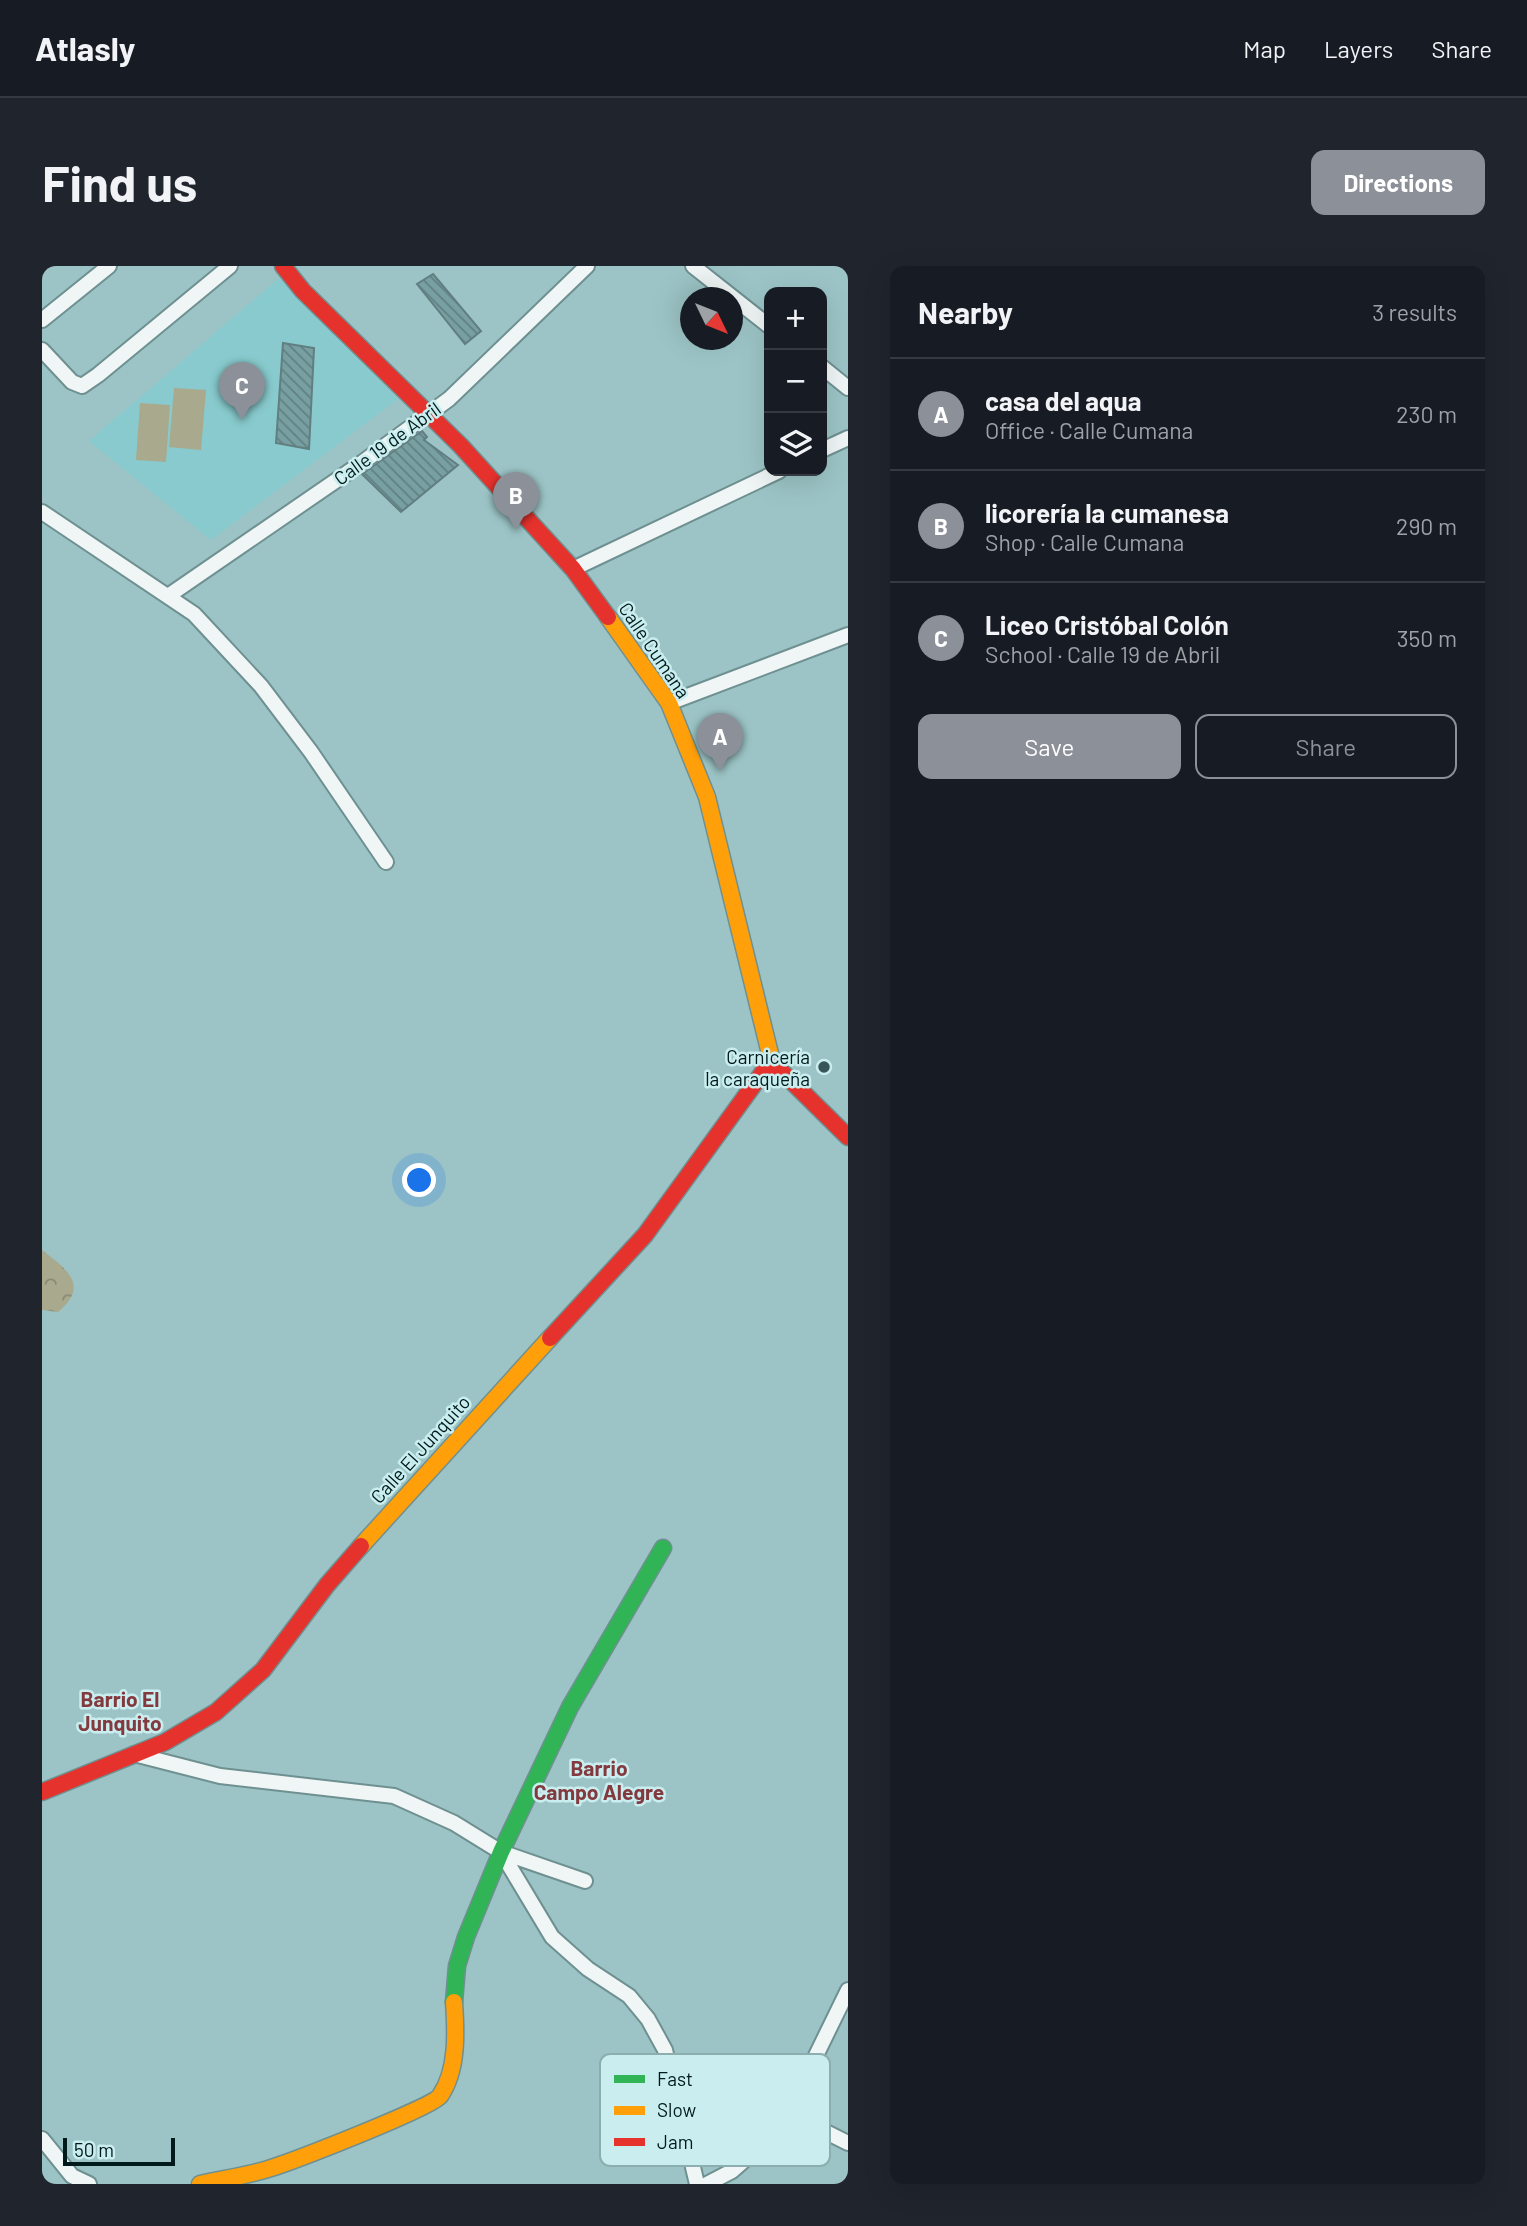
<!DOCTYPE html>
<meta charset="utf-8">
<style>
:root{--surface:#171b24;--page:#20242c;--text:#f1f3f6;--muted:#9ea1a6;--line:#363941;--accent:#8c9099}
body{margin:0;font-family:Barlow,sans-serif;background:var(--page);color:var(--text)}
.controls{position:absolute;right:21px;top:21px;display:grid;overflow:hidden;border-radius:14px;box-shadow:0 7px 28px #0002}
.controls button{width:63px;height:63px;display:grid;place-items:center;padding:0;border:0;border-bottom:2px solid var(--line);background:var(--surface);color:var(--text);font:35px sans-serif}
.compass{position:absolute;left:638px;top:21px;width:63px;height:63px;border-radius:50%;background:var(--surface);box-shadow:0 7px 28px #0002;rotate:133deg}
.scale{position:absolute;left:21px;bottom:18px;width:112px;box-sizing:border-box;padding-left:7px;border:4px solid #001a1b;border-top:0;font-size:19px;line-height:24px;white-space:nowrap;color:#001a1b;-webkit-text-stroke:5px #caeeef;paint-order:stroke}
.you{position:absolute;left:378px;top:915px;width:24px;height:24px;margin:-18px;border:5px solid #fff;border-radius:50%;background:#1a73e8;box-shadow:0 0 0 10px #1a73e833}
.badge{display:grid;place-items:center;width:46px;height:46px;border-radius:50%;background:var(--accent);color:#fff;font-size:23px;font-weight:700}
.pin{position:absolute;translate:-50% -58px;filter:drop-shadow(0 2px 4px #0008)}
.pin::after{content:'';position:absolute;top:37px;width:24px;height:21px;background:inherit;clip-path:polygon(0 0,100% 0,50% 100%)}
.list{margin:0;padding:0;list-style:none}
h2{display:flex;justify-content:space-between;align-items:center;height:91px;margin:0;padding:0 28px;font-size:30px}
h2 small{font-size:23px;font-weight:400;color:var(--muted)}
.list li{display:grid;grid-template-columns:46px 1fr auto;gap:21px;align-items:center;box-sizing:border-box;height:112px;padding:0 28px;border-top:2px solid var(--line)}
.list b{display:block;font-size:26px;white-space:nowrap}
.list p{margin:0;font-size:23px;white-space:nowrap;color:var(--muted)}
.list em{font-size:23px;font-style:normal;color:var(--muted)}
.actions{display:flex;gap:14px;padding:21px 28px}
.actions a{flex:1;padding:16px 0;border:2px solid var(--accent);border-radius:14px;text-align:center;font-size:24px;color:var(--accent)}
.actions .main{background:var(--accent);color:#fff}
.icon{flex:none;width:38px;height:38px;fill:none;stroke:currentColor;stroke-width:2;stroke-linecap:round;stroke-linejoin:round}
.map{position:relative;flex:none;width:806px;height:1918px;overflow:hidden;border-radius:14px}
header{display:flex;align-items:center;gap:42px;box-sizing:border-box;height:98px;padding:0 35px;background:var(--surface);border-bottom:2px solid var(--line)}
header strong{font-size:33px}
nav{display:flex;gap:38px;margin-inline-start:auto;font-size:24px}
.intro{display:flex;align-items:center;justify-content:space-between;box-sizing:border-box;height:168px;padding:0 42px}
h1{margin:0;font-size:49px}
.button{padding:18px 32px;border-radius:14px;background:var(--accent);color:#fff;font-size:24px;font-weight:700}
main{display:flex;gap:42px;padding:0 42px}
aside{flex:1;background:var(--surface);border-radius:14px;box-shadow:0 7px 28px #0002}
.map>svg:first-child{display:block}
</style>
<header>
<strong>Atlasly</strong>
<nav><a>Map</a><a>Layers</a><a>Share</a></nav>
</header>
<div class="intro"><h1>Find us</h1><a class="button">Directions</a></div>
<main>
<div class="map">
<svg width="806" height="1918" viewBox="0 0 806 1918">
<defs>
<pattern id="forest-crowns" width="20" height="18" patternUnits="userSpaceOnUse" patternTransform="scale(1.75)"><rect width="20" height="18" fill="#a9a98d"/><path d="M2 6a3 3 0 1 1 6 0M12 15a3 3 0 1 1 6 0" fill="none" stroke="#878972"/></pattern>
<pattern id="building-back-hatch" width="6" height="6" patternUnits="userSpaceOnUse" patternTransform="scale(1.75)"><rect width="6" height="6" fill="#789fa1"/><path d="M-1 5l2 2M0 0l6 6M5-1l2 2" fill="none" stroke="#608182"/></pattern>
</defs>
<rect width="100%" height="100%" fill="#9cc4c6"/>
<!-- built -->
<path fill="#88cacd" d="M237 12 356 133 169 274 47 175Z"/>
<!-- grass -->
<path fill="#a9a98d" d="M132 122 164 124 159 184 127 181Z
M98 137 128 139 124 196 94 194Z"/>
<!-- forest -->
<path fill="url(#forest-crowns)" d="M0 984C23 1002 49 1019 16 1046L0 1044Z"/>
<!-- building -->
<path fill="url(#building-back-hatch)" stroke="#617e80" stroke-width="2" d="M391 8 439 65 423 78 375 18Z
M241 77 272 82 267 183 234 177Z
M380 165 385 171 382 174 416 199 359 246 320 208Z"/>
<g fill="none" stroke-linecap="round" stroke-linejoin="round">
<!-- street casing -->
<g stroke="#6f9091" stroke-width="18">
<path id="street" d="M651 0 727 60
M0 54 67 0
M0 84 30 116 40 120 56 109 188 0
M780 101 806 122
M780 184 806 172
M0 246 152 348 219 420 269 486 344 596
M531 303 737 205
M126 330 321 196 407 133 545 0
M627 437 806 369
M92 1488 178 1510 352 1530 412 1557 459 1586 510 1671 546 1703 587 1730 606 1753 623 1784 655 1918
M459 1586 543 1615
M746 1847 806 1877
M0 1873 30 1910 47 1918
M665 1918 690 1905 722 1877 746 1847 806 1724"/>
</g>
<!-- fast casing -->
<g stroke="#6f9091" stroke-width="19">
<path id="fast" d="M412 1736 415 1700 424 1671 459 1586 528 1441 621 1282"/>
</g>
<!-- slow casing -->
<g stroke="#6f9091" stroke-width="19">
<path id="slow" d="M566 351 627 437 665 531 730 796
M319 1280 508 1072
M158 1918C180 1913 204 1910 226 1903 249 1896 389 1842 398 1830 416 1804 414 1766 412 1736"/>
</g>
<!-- jam casing -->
<g stroke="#6f9091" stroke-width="19">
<path id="jam" d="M241 0 261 25 419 180 531 303 566 351
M730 796 806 871
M508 1072 603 969 729 795
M0 1526 123 1476 174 1446 221 1404 285 1319 319 1280"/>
</g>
<!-- street -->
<use href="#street" stroke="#f0f6f6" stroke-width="14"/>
<!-- fast -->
<use href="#fast" stroke="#30b455" stroke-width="16"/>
<!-- slow -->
<use href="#slow" stroke="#ff9f0a" stroke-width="16"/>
<!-- jam -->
<use href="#jam" stroke="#e5322d" stroke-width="16"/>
</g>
<!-- markers -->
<circle fill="#375657" stroke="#caeeef" stroke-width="2.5" cx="782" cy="801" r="7"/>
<g text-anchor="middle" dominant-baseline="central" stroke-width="5" stroke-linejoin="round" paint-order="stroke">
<!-- street labels -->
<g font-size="19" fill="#001a1b" stroke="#caeeef">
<text transform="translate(345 177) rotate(-36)">Calle 19 de Abril</text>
<text transform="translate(613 384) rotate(56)">Calle Cumana</text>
<text transform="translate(378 1183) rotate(-48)">Calle El Junquito</text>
</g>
<!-- poi labels -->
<g font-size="19" fill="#001a1b" stroke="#caeeef" text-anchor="end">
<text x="768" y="790">Carnicería<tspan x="768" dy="22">la caraqueña</tspan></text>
</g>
<!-- neighbourhood labels -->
<g font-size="21" font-weight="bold" fill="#833a3e" stroke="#caeeef">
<text x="78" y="1432">Barrio El<tspan x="78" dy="24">Junquito</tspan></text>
<text x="557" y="1501">Barrio<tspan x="557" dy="24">Campo Alegre</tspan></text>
</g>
</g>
<!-- legend -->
<rect x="558" y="1788" width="230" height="112" rx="10" fill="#caeeef" stroke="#8daeaf" stroke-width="2"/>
<rect x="572" y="1809" width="31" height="8" fill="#30b455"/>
<rect x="572" y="1840" width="31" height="9" fill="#ff9f0a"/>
<rect x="572" y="1872" width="31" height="8" fill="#e5322d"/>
<g font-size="19" fill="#001a1b">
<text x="615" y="1820">Fast</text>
<text x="615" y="1851">Slow</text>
<text x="615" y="1883">Jam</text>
</g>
</svg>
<div class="controls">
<button>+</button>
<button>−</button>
<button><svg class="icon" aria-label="layers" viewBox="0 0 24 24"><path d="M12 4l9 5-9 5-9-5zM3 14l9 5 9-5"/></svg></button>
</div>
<svg class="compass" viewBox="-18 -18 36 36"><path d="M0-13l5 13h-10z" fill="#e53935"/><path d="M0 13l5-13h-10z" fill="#9ea1a6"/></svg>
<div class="scale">50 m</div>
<div class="you"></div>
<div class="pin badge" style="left:678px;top:505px">A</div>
<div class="pin badge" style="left:474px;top:264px">B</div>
<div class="pin badge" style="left:200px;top:154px">C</div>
</div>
<aside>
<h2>Nearby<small>3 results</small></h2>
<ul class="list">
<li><span class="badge">A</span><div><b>casa del aqua</b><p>Office · Calle Cumana</p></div><em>230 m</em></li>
<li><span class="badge">B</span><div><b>licorería la cumanesa</b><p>Shop · Calle Cumana</p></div><em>290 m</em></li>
<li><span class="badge">C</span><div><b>Liceo Cristóbal Colón</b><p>School · Calle 19 de Abril</p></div><em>350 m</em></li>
</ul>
<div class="actions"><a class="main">Save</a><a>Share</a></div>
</aside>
</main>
